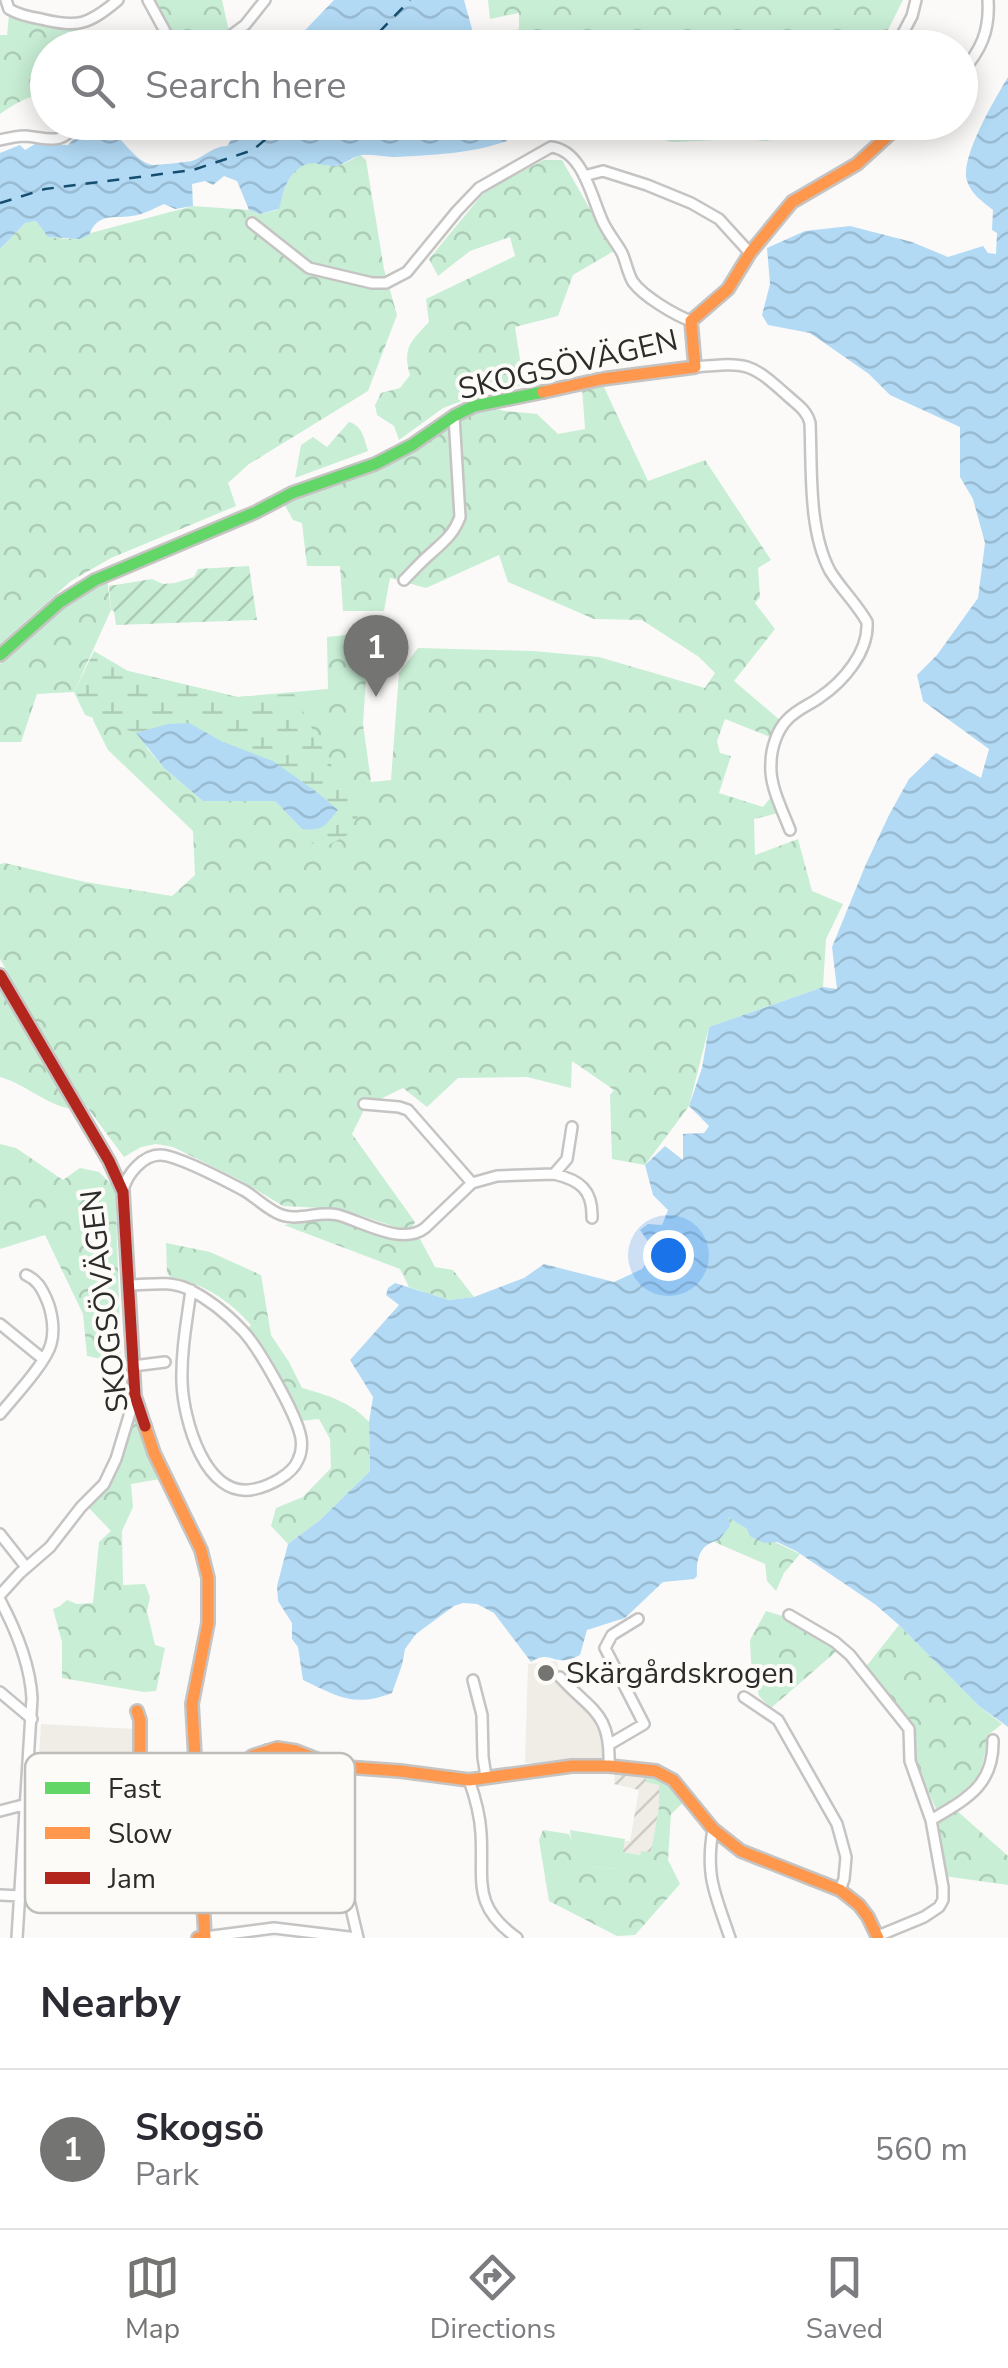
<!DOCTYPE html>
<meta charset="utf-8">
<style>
:root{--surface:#fff;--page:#f2f2f3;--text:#2b2b33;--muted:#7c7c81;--line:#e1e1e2;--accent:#747472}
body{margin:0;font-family:"Nunito Sans",sans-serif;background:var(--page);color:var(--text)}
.you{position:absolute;left:668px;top:1255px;width:35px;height:35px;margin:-25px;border:8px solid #fff;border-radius:50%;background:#1a73e8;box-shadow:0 0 0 15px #1a73e833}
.badge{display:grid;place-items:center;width:65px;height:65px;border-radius:50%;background:var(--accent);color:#fff;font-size:32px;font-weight:700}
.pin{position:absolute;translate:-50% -82px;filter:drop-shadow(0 2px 5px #0008)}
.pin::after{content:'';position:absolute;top:52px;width:35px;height:30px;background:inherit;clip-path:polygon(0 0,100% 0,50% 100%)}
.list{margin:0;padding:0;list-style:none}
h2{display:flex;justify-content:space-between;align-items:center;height:130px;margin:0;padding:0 40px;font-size:42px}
h2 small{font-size:32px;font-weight:400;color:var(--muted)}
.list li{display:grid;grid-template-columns:65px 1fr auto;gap:30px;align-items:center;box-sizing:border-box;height:160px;padding:0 40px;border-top:2px solid var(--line)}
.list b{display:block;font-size:38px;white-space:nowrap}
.list p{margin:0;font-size:32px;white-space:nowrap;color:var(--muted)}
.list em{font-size:32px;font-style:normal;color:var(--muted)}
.icon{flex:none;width:55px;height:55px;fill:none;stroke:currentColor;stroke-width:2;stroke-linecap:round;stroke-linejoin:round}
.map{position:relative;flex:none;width:1008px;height:1938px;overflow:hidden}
.search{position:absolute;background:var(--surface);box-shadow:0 5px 25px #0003;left:30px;right:30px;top:30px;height:110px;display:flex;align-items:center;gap:25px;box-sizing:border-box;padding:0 35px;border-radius:55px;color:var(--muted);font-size:38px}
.sheet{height:290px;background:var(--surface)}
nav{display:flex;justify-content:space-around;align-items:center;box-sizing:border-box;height:140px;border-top:2px solid var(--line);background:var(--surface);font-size:28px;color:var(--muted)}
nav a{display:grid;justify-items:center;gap:5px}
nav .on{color:var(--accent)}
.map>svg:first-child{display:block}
</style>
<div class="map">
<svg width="1008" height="1938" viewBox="0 0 1008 1938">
<defs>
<pattern id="industrial-furrows" width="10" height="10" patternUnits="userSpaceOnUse" patternTransform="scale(2.5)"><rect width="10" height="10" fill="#efede6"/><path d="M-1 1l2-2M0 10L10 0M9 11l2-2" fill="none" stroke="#cdcbc5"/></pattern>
<pattern id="forest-crowns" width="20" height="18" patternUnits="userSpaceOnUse" patternTransform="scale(2.5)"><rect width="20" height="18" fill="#c8eed5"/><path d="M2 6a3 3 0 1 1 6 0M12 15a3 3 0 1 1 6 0" fill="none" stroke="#acccb7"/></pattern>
<pattern id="wetland-marsh" width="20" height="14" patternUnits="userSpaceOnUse" patternTransform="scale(2.5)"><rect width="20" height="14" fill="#c8eed5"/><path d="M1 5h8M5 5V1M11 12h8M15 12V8" fill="none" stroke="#acccb7"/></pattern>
<pattern id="garden-furrows" width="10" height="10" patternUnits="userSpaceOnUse" patternTransform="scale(2.5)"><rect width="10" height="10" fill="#c8eed5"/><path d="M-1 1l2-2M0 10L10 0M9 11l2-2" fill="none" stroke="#acccb7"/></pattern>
<pattern id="water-waves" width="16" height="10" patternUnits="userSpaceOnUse" patternTransform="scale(2.5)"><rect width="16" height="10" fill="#b2daf5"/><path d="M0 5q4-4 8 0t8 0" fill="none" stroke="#99bbd2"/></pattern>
</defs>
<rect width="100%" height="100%" fill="#fbfaf8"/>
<!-- built -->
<path fill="#efede6" d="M557 1661 560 1677 604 1720 609 1753 600 1761 525 1763 528 1664Z
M41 1724 135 1729 133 1791 37 1790Z"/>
<!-- industrial -->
<path fill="url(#industrial-furrows)" d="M615 1772 647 1776 646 1782 659 1784V1807L651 1853 641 1855 622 1852 624 1841H630L639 1790 614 1784Z"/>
<!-- green -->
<path fill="#c8eed5" d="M570 1830 625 1839 620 1868C588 1870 573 1864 570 1830Z"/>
<!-- forest -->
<path fill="url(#forest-crowns)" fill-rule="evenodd" d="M152 0H222L229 31 202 40H177L167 28Z
M488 0H903L879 48 494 47 492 38 519 29V13L490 19Z
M9 15 77 28 82 47 48 48 47 95C29 94 15 104 0 114V35H7Z
M611 123 820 122V123L791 136 766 141 740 139 672 142 630 131Z
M360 155 366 160 384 269 397 315 368 391 249 464 228 483 236 506 111 558 71 581 0 644V249L25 223 36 221 48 237 68 239 193 206 249 210 260 214 278 210C284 191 290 162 315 162 320 162 325 166 330 166 342 167 351 160 360 155Z
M544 160H562L614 251 573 275 558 316 515 327 524 385 478 395 443 408 399 440 394 426 377 415 375 405 381 393 400 388 410 375C402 348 411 341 429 322L426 299 515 256 510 237 470 251 438 276 429 259 486 190Z
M602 383 648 481 705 460 771 560 758 568 760 597 755 603 775 629 734 681 781 721 770 737 725 719 717 741 720 753 731 756 719 793 763 807 772 796 778 813 754 819 755 855 798 839 812 891 843 904 826 939 823 987 709 1027 689 1106 645 1165 612 1159 610 1095 614 1090 572 1061 571 1088 527 1077 458 1078 427 1107 403 1088 366 1106 352 1134 415 1222 411 1229H402L340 1209 283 1206 240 1180 173 1147 156 1144 141 1147 124 1157 75 1091 0 959V864L5 863 85 882 172 896 195 875 193 831 108 750 93 720 95 696 128 671 238 697 328 689 327 637 364 633 367 663 363 724 371 782 391 780 399 673 418 648 533 651 599 657 705 688 715 673 699 657 642 620 594 619 508 582 499 555 426 588 390 578 384 611H343L340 566H307L302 523 293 520 283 502 459 417 489 407 505 411 537 414 558 434 585 429 582 387ZM223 742 302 829 275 801H203L164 768 146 747Z
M349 422C363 426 364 439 368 451L295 478 301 445 313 437 327 447Z
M107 579 111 610 74 692 37 694 21 742H0V664L64 606Z
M0 984 72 1109C46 1105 26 1084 0 1077Z
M0 1144 16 1148 63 1180 80 1168 99 1172 111 1184 115 1177 121 1363 87 1356 83 1314 45 1235 0 1249Z
M329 1218C359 1224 390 1242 420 1239L435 1267 453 1270 474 1297 449 1300 409 1287 400 1269 284 1225Z
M166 1243 210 1252 261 1275 271 1335 289 1362 302 1388C327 1395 351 1402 369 1422L370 1471 320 1520 288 1544 271 1526 276 1508 303 1497 331 1468 330 1439 319 1419 300 1421C288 1386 269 1359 246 1330L251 1325C229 1300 203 1283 170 1277L167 1272Z
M132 1419H138L150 1458 160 1479 131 1484 133 1507 122 1531 123 1585 145 1584 150 1597 147 1611 155 1645 165 1648 156 1691 144 1692 62 1678V1642L53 1609 60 1606 67 1600 77 1604 93 1603 99 1542 111 1531 88 1507 103 1490Z
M727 1516 747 1529 800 1554 784 1573 776 1591 767 1581 765 1564 712 1541 719 1540Z
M766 1611 786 1617 838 1650 771 1708 759 1696 751 1662 750 1640Z
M899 1625 979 1706 1002 1724 988 1735C982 1777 976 1791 936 1809L912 1755 914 1739 912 1727 865 1668Z
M647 1776 663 1780 685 1801 671 1814 668 1860 680 1884 635 1935 617 1936 549 1901 539 1840 543 1830 569 1834C580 1864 587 1870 620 1868L622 1852 640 1855 641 1851 651 1852 659 1807V1785L646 1782Z
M955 1809 1008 1856V1885L944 1876 936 1825Z"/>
<!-- wetland -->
<path fill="url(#wetland-marsh)" d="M94 651 128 671 237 697 294 694 358 816 347 835 325 847 300 840 302 829 316 830 273 762 223 742 189 723 168 724 136 733 85 715 74 692Z"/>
<!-- garden -->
<path fill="url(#garden-furrows)" d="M249 566 257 620 116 625 114 611 111 610 109 586 152 579 163 584 175 583 194 577 198 569Z"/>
<!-- water -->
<path fill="url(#water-waves)" d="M334 0H464L477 47H289Z
M1008 77V1727L979 1706 899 1625 876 1605 796 1551 777 1542 764 1543 750 1536 747 1529 728 1517 730 1526 719 1540C700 1544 696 1558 697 1576L694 1579 663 1582 625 1618 587 1630 580 1655C575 1657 571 1660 566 1660 551 1662 548 1651 531 1662L494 1613 477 1604 463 1603 454 1606 416 1634 405 1649 402 1665 392 1693C354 1708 337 1696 303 1680L298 1647 292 1639V1623L278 1601 277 1586 288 1544 320 1520 370 1471 369 1422 373 1397 350 1360 399 1305 386 1295 388 1288 395 1283 449 1300 474 1297 524 1278 544 1264 614 1282 642 1269 654 1250 640 1230 648 1224 662 1225 668 1210 653 1195 645 1165 665 1146 683 1160V1134L704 1133 709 1126 689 1106 702 1068 709 1027 823 987 837 989 832 947 866 864 889 815 909 779 936 753 981 778 989 749 923 701 917 675 937 655 978 598 985 543 973 499 960 477V427L890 395 869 374 810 333 768 325 762 315 770 284 767 248 805 231 850 226 912 242 948 257 983 246 988 253 996 254 997 233 992 230 993 210C982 201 972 195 967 181 959 159 996 97 1008 77Z
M242 123H499L507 141C469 154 433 155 393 157 383 157 372 154 362 155 352 156 346 165 334 166 320 166 311 158 298 169 285 179 283 195 279 209L260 214 249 210 237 181 224 176 213 185 205 181 192 184 193 206 175 209 164 204C153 209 143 215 131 216 113 219 98 212 89 235L80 239 48 237 36 221 25 223 0 249V153L20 145 25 150 35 144 68 145C112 96 123 161 153 165 158 165 188 162 192 161 206 156 213 146 227 146Z
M189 723 223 742 273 761 318 793 338 810C325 826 323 831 302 829L275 801H203L164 768 136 733 168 724Z"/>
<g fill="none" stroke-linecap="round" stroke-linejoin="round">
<!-- ferry -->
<path stroke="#154e6f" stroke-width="2.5" stroke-dasharray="12 10" stroke-linecap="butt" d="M364 48 410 0
M0 203 45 189 193 170 253 150 286 122"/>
<!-- street casing -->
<g stroke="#c5c4c3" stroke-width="14">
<path id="street" d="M6 0 9 9C19 15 29 17 41 19 78 28 88 25 118 0
M148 0 166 33 180 48
M902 35 912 16 916 0
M214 48 245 25 265 0
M960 74C981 51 990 31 988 0
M0 140C8 138 17 136 25 136 49 138 61 147 78 122
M584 176 603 171 647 185 691 203 719 219 750 253
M252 223 309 268 372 283H386L407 272 457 211 479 188 551 147C582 150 591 195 602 220 607 232 616 242 622 253 626 262 628 274 633 282 644 297 675 315 691 321
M695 367C748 362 750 362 790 398 799 406 807 411 810 423 812 468 808 530 830 571 841 589 857 604 867 622 869 652 843 682 819 698 809 705 796 710 787 720 777 730 771 749 771 763 769 785 782 809 790 830
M404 580C412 572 419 564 428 556 442 543 453 536 460 517L454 416
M364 1104 399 1107 408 1110 472 1183
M554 1174 567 1159 572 1127
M123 1190C127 1174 143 1155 160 1155 177 1155 228 1182 245 1191 256 1198 265 1207 277 1213 296 1223 318 1210 338 1215 363 1222 402 1246 425 1228L472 1183 497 1176 554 1174C580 1180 593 1190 592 1218
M129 1285C150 1285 168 1280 188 1289 209 1299 227 1314 243 1331 259 1348 297 1415 301 1438 302 1445 301 1454 298 1460 292 1475 269 1486 255 1489 205 1501 183 1418 182 1382 181 1351 187 1320 191 1290
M0 1324 43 1359
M133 1366 165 1362
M0 1414C13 1398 46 1363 51 1344 55 1330 52 1311 46 1298 41 1287 37 1280 26 1275
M0 1534 26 1567
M0 1595 20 1573 50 1547 81 1507 104 1484 116 1459 135 1396
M0 1600C16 1630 30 1664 32 1698L17 1938
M789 1615 835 1642 850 1655 909 1729 910 1761 931 1820 943 1887V1900L939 1907 924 1917 878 1936
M560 1677C592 1712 611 1712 609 1766
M473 1680 482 1715 483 1757 486 1777
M0 1692 32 1719
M744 1697 778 1720 837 1824 846 1857 844 1879 840 1890
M610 1744 644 1724 605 1648 612 1635 638 1619
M267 1750 287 1784 297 1815 334 1862 345 1883 358 1938
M469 1780C475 1797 480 1815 481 1833 484 1881 471 1905 517 1938
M0 1811 27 1804
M931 1820C966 1799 994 1786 993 1740
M713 1829C705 1877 715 1893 730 1938
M0 1895 21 1896
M205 1937 274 1928 357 1938"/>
</g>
<!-- fast casing -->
<g stroke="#c5c4c3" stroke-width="16">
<path id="fast" d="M0 655 60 602 95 580 256 512 292 493 375 464 412 445 454 416 474 406 543 392"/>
</g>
<!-- slow casing -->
<g stroke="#c5c4c3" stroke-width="16">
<path id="slow" d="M543 392 602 379 695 367 691 321 728 289 750 253 792 202 857 164 903 122
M145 1426 154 1453 201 1550 208 1578V1623L192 1704 205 1937 198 1938
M137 1711 140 1720V1801L185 1802 209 1797 252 1756 277 1748 296 1751 324 1762 345 1767 400 1771 469 1780 572 1766H609L656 1771 673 1780 713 1829 741 1851 840 1890 859 1905 868 1917 878 1938"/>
</g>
<!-- jam casing -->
<g stroke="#c5c4c3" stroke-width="16">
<path id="jam" d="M0 975 109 1161 123 1192 135 1396 145 1426"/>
</g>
<!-- street -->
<use href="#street" stroke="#fefefe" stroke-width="9"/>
<!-- fast -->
<use href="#fast" stroke="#63d668" stroke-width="11"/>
<!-- slow -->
<use href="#slow" stroke="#ff974d" stroke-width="11"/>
<!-- jam -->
<use href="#jam" stroke="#b3261e" stroke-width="11"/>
</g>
<!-- markers -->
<circle fill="#747472" stroke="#fcfbf7" stroke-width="4" cx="546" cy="1673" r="10"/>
<g text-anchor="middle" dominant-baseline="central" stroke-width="8" stroke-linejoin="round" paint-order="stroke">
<!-- street labels -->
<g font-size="30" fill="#2c2c2a" stroke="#fcfbf7">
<text transform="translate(568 365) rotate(-13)">SKOGSÖVÄGEN</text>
<text transform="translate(105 1301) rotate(-97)">SKOGSÖVÄGEN</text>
</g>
<!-- poi labels -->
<g font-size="30" fill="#2c2c2a" stroke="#fcfbf7" text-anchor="start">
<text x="566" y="1673">Skärgårdskrogen</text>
</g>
</g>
<!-- legend -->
<rect x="25" y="1753" width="330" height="160" rx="15" fill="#fcfbf7" stroke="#bebdba" stroke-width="2.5"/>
<rect x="45" y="1782" width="45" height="12" fill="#63d668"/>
<rect x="45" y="1827" width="45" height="12" fill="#ff974d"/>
<rect x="45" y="1872" width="45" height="12" fill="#b3261e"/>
<g font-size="28" fill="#2c2c2a">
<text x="108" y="1798">Fast</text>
<text x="108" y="1843">Slow</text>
<text x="108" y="1888">Jam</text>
</g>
</svg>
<div class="you"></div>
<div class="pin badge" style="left:376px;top:697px">1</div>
<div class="search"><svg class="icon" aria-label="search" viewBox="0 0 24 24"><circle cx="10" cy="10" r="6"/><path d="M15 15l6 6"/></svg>Search here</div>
</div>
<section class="sheet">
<h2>Nearby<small></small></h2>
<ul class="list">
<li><span class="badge">1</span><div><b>Skogsö</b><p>Park</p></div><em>560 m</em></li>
</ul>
</section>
<nav>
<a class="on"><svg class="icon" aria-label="map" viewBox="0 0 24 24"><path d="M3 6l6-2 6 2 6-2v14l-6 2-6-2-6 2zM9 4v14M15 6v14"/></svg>Map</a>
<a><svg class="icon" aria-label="directions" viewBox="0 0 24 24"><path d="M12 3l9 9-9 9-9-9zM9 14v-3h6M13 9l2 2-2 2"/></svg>Directions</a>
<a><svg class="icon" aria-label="saved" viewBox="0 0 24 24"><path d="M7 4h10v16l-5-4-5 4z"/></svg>Saved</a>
</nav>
